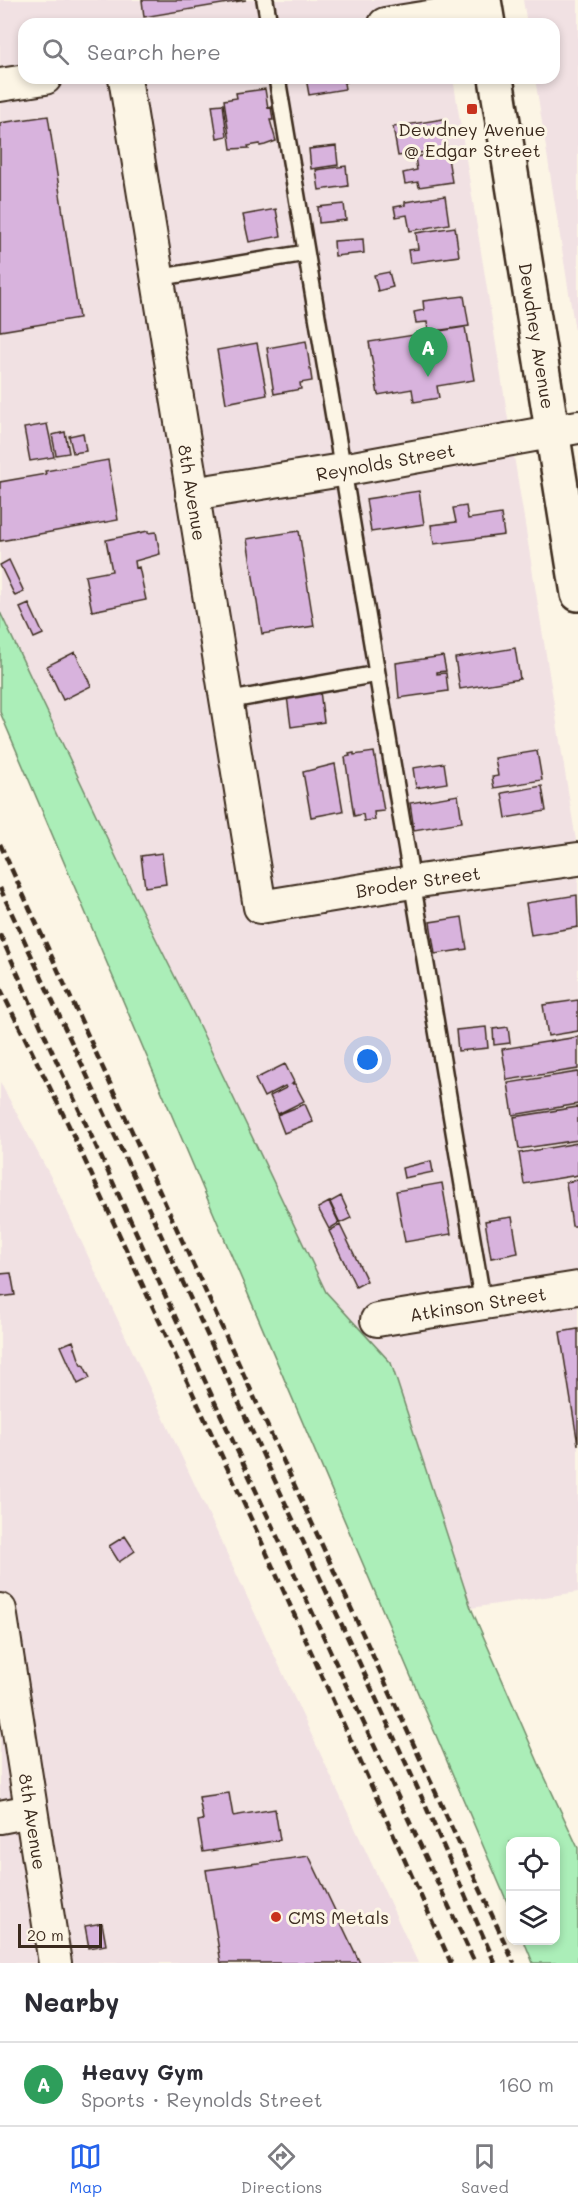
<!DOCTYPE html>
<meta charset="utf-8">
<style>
:root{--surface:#fff;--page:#f2f2f3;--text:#2b2b33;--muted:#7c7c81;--line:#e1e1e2;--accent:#2563eb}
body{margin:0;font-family:Mali,sans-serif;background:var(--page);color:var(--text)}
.controls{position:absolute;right:18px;bottom:18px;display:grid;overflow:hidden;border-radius:12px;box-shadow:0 3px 9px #0003}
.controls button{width:54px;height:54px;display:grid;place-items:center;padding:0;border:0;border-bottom:2px solid var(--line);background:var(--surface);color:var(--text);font:30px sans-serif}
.scale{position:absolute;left:18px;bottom:15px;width:84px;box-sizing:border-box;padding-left:6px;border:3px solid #3b2a1e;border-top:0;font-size:16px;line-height:21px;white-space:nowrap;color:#3b2a1e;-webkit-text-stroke:4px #fcf5e5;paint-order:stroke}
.you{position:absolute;left:368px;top:1060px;width:21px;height:21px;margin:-15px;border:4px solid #fff;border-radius:50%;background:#1a73e8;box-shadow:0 0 0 9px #1a73e833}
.badge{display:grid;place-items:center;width:39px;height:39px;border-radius:50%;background:var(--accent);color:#fff;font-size:20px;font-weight:700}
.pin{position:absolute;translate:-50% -50px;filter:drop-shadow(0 2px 3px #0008)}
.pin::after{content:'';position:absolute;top:32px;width:21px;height:18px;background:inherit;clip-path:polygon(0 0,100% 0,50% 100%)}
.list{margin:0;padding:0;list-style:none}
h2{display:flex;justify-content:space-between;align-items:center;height:78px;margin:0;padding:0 24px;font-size:26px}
h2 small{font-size:20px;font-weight:400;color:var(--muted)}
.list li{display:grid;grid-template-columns:39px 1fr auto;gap:18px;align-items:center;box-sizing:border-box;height:84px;padding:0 24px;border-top:2px solid var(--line)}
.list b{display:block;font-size:22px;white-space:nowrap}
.list p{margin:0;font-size:20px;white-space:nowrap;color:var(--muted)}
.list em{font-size:20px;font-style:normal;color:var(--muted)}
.icon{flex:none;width:33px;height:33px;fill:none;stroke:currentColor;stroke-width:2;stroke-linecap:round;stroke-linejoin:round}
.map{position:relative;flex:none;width:578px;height:1963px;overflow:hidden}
.search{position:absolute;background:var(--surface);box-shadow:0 3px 9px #0003;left:18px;right:18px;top:18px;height:66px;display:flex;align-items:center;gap:15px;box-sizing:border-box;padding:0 21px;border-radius:18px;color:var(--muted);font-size:22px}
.sheet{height:162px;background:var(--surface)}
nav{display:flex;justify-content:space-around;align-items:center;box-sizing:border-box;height:84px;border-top:2px solid var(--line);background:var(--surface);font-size:16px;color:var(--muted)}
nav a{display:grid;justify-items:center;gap:3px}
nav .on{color:var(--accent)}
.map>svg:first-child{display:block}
</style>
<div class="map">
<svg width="578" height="1963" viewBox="0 0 578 1963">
<rect width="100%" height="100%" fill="#fcf5e5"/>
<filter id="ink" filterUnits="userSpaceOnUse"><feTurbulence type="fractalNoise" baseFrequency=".0167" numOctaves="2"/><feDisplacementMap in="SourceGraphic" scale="12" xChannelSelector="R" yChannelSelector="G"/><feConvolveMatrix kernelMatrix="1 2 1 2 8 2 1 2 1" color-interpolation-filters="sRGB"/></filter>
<g filter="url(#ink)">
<!-- built -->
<path fill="#f1e1e3" d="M0 0H441L445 24H24V78H453L578 853V1592L471 1608 391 1363 326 1292 194 1015 134 895 0 612Z
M523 0H578V350L535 78H554V24H527Z
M0 1082 54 1183 418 1963H0Z"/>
<!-- green -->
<path fill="#abeeb8" stroke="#738c6b" stroke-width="1.5" d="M0 612 134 895 194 1015 326 1292 391 1363 471 1608 542 1771 578 1848V1963H533L524 1941 556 1940V1842H510V1909L0 712Z"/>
<!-- building -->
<path fill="#d8b3dd" stroke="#3b2a1e" stroke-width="1.5" d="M142 0H246L144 17Z
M306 78H347V82L344 83 345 89 309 95Z
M398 78H427L399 81Z
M265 89 268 108 271 107 273 120H270L276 141 265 145 260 146V144L248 146 249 148 231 149 224 100 237 98 236 93Z
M223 104 227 136 217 138 212 105Z
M48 116 79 318 0 331V123Z
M443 119 447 149 398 156 393 127Z
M336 146 338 165 311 169 309 149Z
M447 152 452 182 419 187 418 182 405 184 403 173 417 170 415 157Z
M346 166 348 186 319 190 316 170Z
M445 196 449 224 410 231 407 215 396 217 394 207 405 205V202Z
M344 204 346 220 319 223 318 207Z
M276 209 281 236 249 242 243 215Z
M455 227 459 256 410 263 408 250 418 249 416 233Z
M363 239 364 253 335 256 334 241Z
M389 272 393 287 378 291 374 275Z
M464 296 469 326 428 332 427 322 416 323 414 312 424 310 423 301Z
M465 327 474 380 437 386 439 398 414 402 412 389 378 395 369 342Z
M306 341 312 381 300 383 301 389 274 394 267 348Z
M257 343 267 395 226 403 217 350Z
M47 424 54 457 30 461 24 428Z
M65 432 69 453 56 455 52 435Z
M83 433 86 451 73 453 69 436Z
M108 460 118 520 0 541V482L46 474 45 471Z
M419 491 424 524 371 532 366 499Z
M466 506 468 519 501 514 504 535 434 544 431 525 456 522 453 508Z
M148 531V533L156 532 160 554 135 561 136 568 139 567 146 600 92 611 85 576 112 571 106 540Z
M299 531 314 626 262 634 247 539Z
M9 560 24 592 15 596 0 565Z
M29 604 43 634 34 638 20 608Z
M515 648 520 679 460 689 455 658Z
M75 652 91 686 63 700 47 666Z
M443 656 446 671 437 672V674L446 673 448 691 399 698 396 663Z
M320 691 324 722 291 727 287 696Z
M537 751 542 780 494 788 492 777 498 776 495 758Z
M374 752 384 811 374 812 375 820 364 821 363 814 354 816 345 757 350 756 349 754 354 753V755Z
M444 763 447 783 416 788 413 768Z
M335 764 343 811 311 817 303 772Z
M542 786 546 811 506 818 502 793Z
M458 795 462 822 414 830 410 803Z
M162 853 166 884 145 887 141 856Z
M577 895 578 927 531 935 526 903Z
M462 917 467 949 435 954 430 922Z
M578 1000V1031L548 1036 543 1005Z
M486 1027 488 1048 458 1051 456 1030Z
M508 1027 510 1043 494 1045 493 1029Z
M578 1037V1069L507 1080 502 1049Z
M285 1064 294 1082 292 1084H295L304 1101 278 1114 270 1096 286 1088 285 1086 264 1097 255 1079Z
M578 1072V1104L513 1115 508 1083Z
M305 1104 313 1122 284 1133 277 1115Z
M578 1107V1140L519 1149 514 1117Z
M578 1143V1175L524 1184 519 1153Z
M431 1161 433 1172 404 1178 402 1168Z
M578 1180V1226H572L566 1182Z
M442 1183 451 1234 405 1242 396 1191Z
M341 1196 351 1218 340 1223 330 1202Z
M329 1202 339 1223 329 1229 318 1208Z
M512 1217 518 1253 491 1258 485 1221Z
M340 1225 367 1281 356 1287 329 1231Z
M11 1273 15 1295 0 1297V1274Z
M578 1329V1445L560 1332Z
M73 1341 81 1365 83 1364 90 1378 78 1384 61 1346Z
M125 1536 135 1551 119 1562 109 1546Z
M229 1793 233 1816 275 1809 280 1840 203 1852 198 1821 203 1820 199 1797Z
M309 1856 360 1963H221L206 1870Z
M102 1923 106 1945 89 1948 85 1926Z"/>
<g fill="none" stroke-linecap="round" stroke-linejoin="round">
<!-- lane casing -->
<g stroke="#3b2a1e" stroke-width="20">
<path id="lane" d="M265 0 269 24
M277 78 483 1304
M157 278 306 253
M226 701 377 674"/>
</g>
<!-- street casing -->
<g stroke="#3b2a1e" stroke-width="36">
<g id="street">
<path d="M385 24 485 8"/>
<path id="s1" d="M125 78 260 907 412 882 578 859"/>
<path d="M0 85 45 78"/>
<path id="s2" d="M192 494 342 470 578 427"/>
<path id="s3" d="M377 1320 578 1288"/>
<path id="s4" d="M0 1610 55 1963"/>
<path d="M0 1817 31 1811"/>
</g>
</g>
<!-- secondary casing -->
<g stroke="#3b2a1e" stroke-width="38">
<g id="secondary">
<path d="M484 0 488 24"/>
<path id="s5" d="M496 78 578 594"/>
</g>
</g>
<!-- lane -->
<use href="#lane" stroke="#fcf5e5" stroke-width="15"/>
<!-- street -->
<use href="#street" stroke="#fcf5e5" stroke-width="32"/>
<!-- secondary -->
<use href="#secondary" stroke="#fcf5e5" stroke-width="33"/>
<!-- rail -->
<path stroke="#3b2a1e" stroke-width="4.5" stroke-dasharray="9 4.5" stroke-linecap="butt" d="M0 844 514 1963
M0 888 423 1800 495 1963
M0 934 51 1049 475 1963
M0 988 68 1124 258 1534 451 1963"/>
</g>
</g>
<!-- markers -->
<g fill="#c8321e" stroke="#fcf5e5" stroke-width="2">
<rect x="466" y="103" width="12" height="12" rx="3"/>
<circle cx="276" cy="1917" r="6"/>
</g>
<g text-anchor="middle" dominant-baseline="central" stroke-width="6" stroke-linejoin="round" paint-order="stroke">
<!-- poi labels -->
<g font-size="18" fill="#3b2a1e" stroke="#fcf5e5">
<text x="472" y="129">Dewdney Avenue<tspan x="472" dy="21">@ Edgar Street</tspan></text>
<text x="288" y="1917" text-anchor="start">CMS Metals</text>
</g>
<!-- street labels -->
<g font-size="18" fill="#3b2a1e" stroke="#fcf5e5">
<text stroke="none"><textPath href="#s5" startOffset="261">Dewdney Avenue</textPath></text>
<text stroke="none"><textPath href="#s2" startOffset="196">Reynolds Street</textPath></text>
<text stroke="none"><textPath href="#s1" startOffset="420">8th Avenue</textPath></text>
<text stroke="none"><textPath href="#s1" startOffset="1000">Broder Street</textPath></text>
<text stroke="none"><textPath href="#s3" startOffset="102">Atkinson Street</textPath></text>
<text stroke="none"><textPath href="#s4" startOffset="214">8th Avenue</textPath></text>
</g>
</g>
</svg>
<div class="controls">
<button><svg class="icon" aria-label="locate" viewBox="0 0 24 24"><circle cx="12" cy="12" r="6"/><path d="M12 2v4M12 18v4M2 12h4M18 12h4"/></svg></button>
<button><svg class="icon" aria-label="layers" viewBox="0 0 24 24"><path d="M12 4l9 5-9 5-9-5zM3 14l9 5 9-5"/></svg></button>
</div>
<div class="scale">20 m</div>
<div class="you"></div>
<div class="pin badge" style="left:428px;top:377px;background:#2e9e5b">A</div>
<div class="search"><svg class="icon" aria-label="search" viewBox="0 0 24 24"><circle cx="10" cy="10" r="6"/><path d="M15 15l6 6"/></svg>Search here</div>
</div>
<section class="sheet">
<h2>Nearby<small></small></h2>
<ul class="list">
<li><span class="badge" style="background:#2e9e5b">A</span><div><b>Heavy Gym</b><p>Sports · Reynolds Street</p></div><em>160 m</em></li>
</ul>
</section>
<nav>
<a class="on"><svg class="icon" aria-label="map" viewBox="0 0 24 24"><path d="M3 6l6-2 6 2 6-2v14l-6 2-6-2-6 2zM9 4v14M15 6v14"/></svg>Map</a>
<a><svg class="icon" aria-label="directions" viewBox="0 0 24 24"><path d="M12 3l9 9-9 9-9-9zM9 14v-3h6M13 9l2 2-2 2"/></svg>Directions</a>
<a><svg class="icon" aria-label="saved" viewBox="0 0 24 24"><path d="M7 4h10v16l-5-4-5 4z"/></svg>Saved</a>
</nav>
